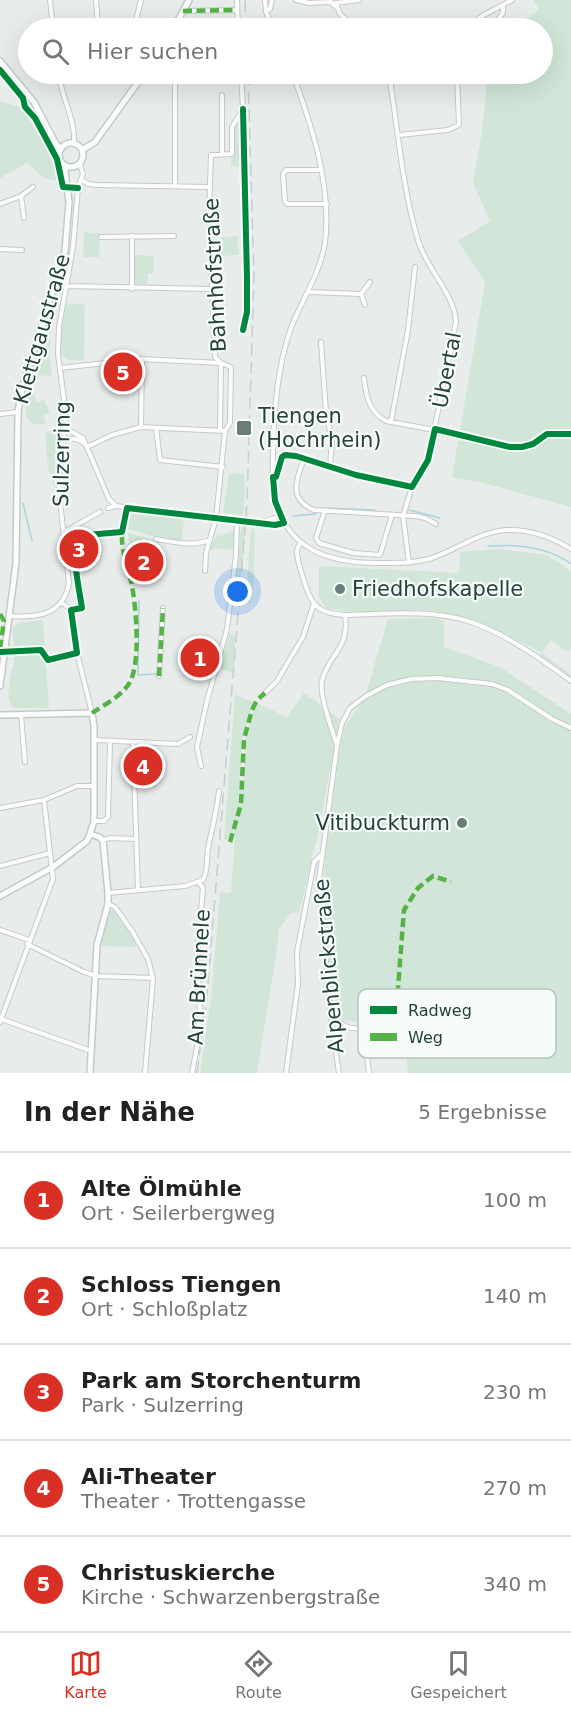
<!DOCTYPE html>
<html lang="de">
<meta charset="utf-8">
<style>
:root{--surface:#fff;--page:#f6f6f6;--text:#222;--muted:#767676;--line:#e0e0e0;--accent:#d93025}
body{margin:0;font-family:"DejaVu Sans",sans-serif;background:var(--page);color:var(--text)}
.you{position:absolute;left:238px;top:592px;width:21px;height:21px;margin:-15px;border:4px solid #fff;border-radius:50%;background:#1a73e8;box-shadow:0 0 0 9px #1a73e833}
.badge{display:grid;place-items:center;width:39px;height:39px;border-radius:50%;background:var(--accent);color:#fff;font-size:20px;font-weight:700}
.pin{position:absolute;translate:-50% -50%;border:3px solid #fff;box-shadow:0 2px 6px #0006}
.list{margin:0;padding:0;list-style:none}
h2{display:flex;justify-content:space-between;align-items:center;height:78px;margin:0;padding:0 24px;font-size:26px}
h2 small{font-size:20px;font-weight:400;color:var(--muted)}
.list li{display:grid;grid-template-columns:39px 1fr auto;gap:18px;align-items:center;box-sizing:border-box;height:96px;padding:0 24px;border-top:2px solid var(--line)}
.list b{display:block;font-size:22px;white-space:nowrap}
.list p{margin:0;font-size:20px;white-space:nowrap;color:var(--muted)}
.list em{font-size:20px;font-style:normal;color:var(--muted)}
.icon{flex:none;width:33px;height:33px;fill:none;stroke:currentColor;stroke-width:2;stroke-linecap:round;stroke-linejoin:round}
.map{position:relative;flex:none;width:571px;height:1073px;overflow:hidden}
.search{position:absolute;background:var(--surface);box-shadow:0 6px 24px #0002;left:18px;right:18px;top:18px;height:66px;display:flex;align-items:center;gap:15px;box-sizing:border-box;padding:0 21px;border-radius:33px;color:var(--muted);font-size:22px}
.sheet{height:558px;background:var(--surface)}
nav{display:flex;justify-content:space-around;align-items:center;box-sizing:border-box;height:84px;border-top:2px solid var(--line);background:var(--surface);font-size:16px;color:var(--muted)}
nav a{display:grid;justify-items:center;gap:3px}
nav .on{color:var(--accent)}
.map>svg:first-child{display:block}
</style>
<div class="map">
<svg width="571" height="1073" viewBox="0 0 571 1073">
<rect width="100%" height="100%" fill="#e8edeb"/>
<!-- green -->
<path fill="#d1e6d8" d="M533 0H571V507L480 482 452 477 485 282 458 241 490 221 473 183 482 131 488 74H542V28H516L539 9Z
M0 101C12 105 29 109 38 119 47 129 56 166 59 181L44 178 27 163 0 178Z
M242 116 243 167 231 166 232 127 238 117Z
M84 232 100 233 99 257H83Z
M238 236 237 248 239 249V255L221 256V250L223 249 221 237Z
M135 255 154 256 153 273H148L147 284H135Z
M55 289 58 291C51 322 47 344 52 376L37 375 33 386 26 387Z
M65 304H85L84 360H68L61 354V335Z
M32 390 37 402 44 400 50 412 44 416 46 424C22 429 22 405 32 390Z
M58 425 55 458 56 488 54 487 48 468 45 434Z
M229 473 244 474 245 496 243 515 223 513Z
M133 513 184 519 182 541 159 538 128 529 129 518Z
M241 527 246 528 239 599H234Z
M251 527 255 531 254 581 251 603 246 601Z
M235 529 234 550 214 548 213 550H209L214 540 220 534 222 536Z
M128 533 156 541 159 546 138 548 139 566H146L148 570 158 577 131 574Z
M101 536 102 542 82 545 83 553 87 554 85 558 76 555V545L80 538Z
M497 549 547 555 571 571V648L568 652 551 640 542 653 571 675V679L540 656 542 653C502 632 466 611 419 610 388 610 357 615 326 608L319 597V566L459 573 460 552Z
M435 618 444 621V647L500 667 571 714V1073H408L404 1035 395 1022 398 999 397 996 391 995 389 1012 393 1013 392 1019 384 1025 343 1020 342 1010 332 1008 324 909 325 850 341 742 345 727 365 697 388 619Z
M43 620 49 708H13C2 695 14 670 15 654 15 646 13 637 12 629L18 623Z
M229 634 235 636 234 673 220 669Z
M304 693 340 719 319 829 299 913H291L279 929 277 949 257 1073H200L211 998 220 892 231 893 235 834H230L227 840 224 839 235 695 254 702 242 739 240 781 244 783 245 738 256 703 287 717Z
M110 910H116L136 940V947L99 946Z"/>
<g fill="none" stroke-linecap="round" stroke-linejoin="round">
<!-- stream -->
<path stroke="#a9d4db" stroke-width="1.5" d="M23 503 32 541
M323 508 375 510
M409 510 440 518
M293 516 316 514
M488 546C516 544 547 546 571 564
M139 601 138 675 156 674"/>
<!-- street casing -->
<g stroke="#c5cac8" stroke-width="6">
<path id="street" d="M50 0 53 28
M96 0 98 28
M237 0 238 28
M265 0 266 12 273 28
M296 0 309 3 331 2 337 8
M184 11 237 10
M267 11 270 9 272 0
M134 28 141 0
M356 28 340 14 336 3 359 0
M467 28 482 16 512 0
M494 28 503 12V6
M59 74C61 97 76 120 74 144
M175 74V186
M293 74C312 127 332 186 325 243 320 274 302 299 291 328 274 375 272 436 273 486 281 549 327 564 383 563 399 563 414 563 429 559 455 551 478 532 506 530 529 529 552 537 571 549
M389 74C398 129 402 187 418 240 426 269 454 292 456 322L428 460 412 487 403 516 409 563
M59 82 101 74
M399 135 448 130 459 125 457 74
M222 154V95
M321 170H286L283 174 285 201 287 204H327
M82 180 88 184 98 185 209 187
M21 196 33 187
M0 204 21 196 24 218
M101 237 174 236
M0 249 22 250
M67 286 211 289
M132 289V236
M309 292 361 294 365 305
M361 294 370 282
M321 342 326 412 332 441 330 466
M60 368 142 359 220 363
M364 378C366 396 369 412 386 421L461 435
M0 414 18 412
M391 422 408 330 415 267
M141 427 142 359
M65 428 83 438 109 499 116 506 246 522 275 525 284 523
M156 428 160 460 223 467
M220 431 221 363
M63 441C71 437 78 438 85 444
M87 447 112 435 141 427 225 431
M290 454 356 475 412 487
M304 458C297 479 287 499 314 510L415 516 425 518 436 524
M108 508 116 506
M325 510 316 538 319 543 353 553 380 555 392 515
M263 522 280 516
M64 532 100 512
M156 539C175 542 191 547 210 540
M300 543C299 545 297 549 297 552 297 561 308 597 314 603 321 613 334 614 345 615 386 614 432 609 471 622 506 634 541 659 571 681
M205 571 206 553 216 518 225 431 230 423 231 367 221 363 215 357 209 214 211 155 232 154V127L243 109 241 74
M61 602 71 610 77 653 92 713
M10 616C38 618 63 615 69 583L59 492V477L66 415 58 354 59 327 73 247 78 188 83 174 80 164
M159 676 163 608
M265 693 277 681 303 637 314 603
M21 715 25 762
M95 740 178 744 190 737
M133 743 138 890
M337 745C332 731 319 694 322 681 329 653 350 649 345 615
M201 766 197 747 207 701 227 629 236 555 237 521
M0 808 44 800 77 786H94
M94 821H104L108 817 110 742
M103 840 110 838 136 839
M0 866 50 853
M108 893 185 886 203 880C209 868 206 855 209 843 213 825 217 809 219 791
M108 904 115 907 132 931 148 959 153 979 145 1073
M0 930 29 940
M27 944 84 972 96 976 153 978
M331 1018C339 1019 341 1025 348 1027 354 1029 381 1031 387 1028 391 1026 391 1024 393 1021
M1 1019 91 1051
M0 1022 53 879 44 800
M364 1028 369 1073
M192 1073 199 1037 200 1014 197 957 203 888 198 882
M286 1073 298 984 297 952 314 862 321 855
M339 1073 331 1018 319 880 337 746 342 723 350 708 366 696 387 685 411 679 437 678 492 684 508 690 552 719 571 728"/>
</g>
<!-- secondary casing -->
<g stroke="#c3cbc8" stroke-width="8">
<path id="secondary" d="M174 28 189 0
M0 61 34 102 56 144 61 149
M59 155a12 12 0 1 1 24 0a12 12 0 1 1-24 0Z
M82 150 95 142 144 74
M0 686 16 563 18 412 22 388 65 251 69 202 65 172 66 166
M0 715 92 713 94 726V821L90 834 87 841 53 867 0 896
M90 1073 97 945 108 904V893L103 840 99 837 90 834"/>
</g>
<!-- street -->
<use href="#street" stroke="#fcfcfc" stroke-width="4"/>
<!-- secondary -->
<use href="#secondary" stroke="#fcfcfc" stroke-width="5"/>
<!-- rail -->
<path stroke="#c9cdcc" stroke-width="1.5" stroke-dasharray="12 6" stroke-linecap="butt" d="M245 0 246 28
M197 1073 207 996 247 503 254 275 248 74"/>
<!-- quiet -->
<path stroke="#55b346" stroke-width="4.5" stroke-dasharray="9 4.5" stroke-linecap="butt" d="M183 11 237 10
M0 614 4 621 0 649
M159 676 163 608
M92 713C104 705 120 697 128 685 142 667 136 603 131 581 127 565 119 544 123 527
M230 842 241 804 244 739 252 710 257 700 265 693
M393 1021 398 988 404 910 418 888 433 876 451 882"/>
<!-- cycleway casing -->
<g stroke="#f7fbf9" stroke-width="10">
<path id="cycleway" d="M0 70 23 98 25 107 35 118 57 159 63 187 78 188
M243 109 247 277V312L243 330
M0 652 41 650 48 660 77 653 71 610 82 608C80 594 72 556 75 544 77 539 80 537 86 535L122 532 127 508 275 525 284 523 275 501 273 477H276L282 457 285 455 296 456 356 475 412 487 428 460 435 429 510 447H522L533 444 547 434H571"/>
</g>
<!-- cycleway -->
<use href="#cycleway" stroke="#00873e" stroke-width="6"/>
</g>
<!-- markers -->
<g fill="#697e78" stroke="#f7fbf9" stroke-width="2">
<rect x="236" y="420" width="16" height="16" rx="3"/>
<circle cx="340" cy="589" r="6"/>
<circle cx="462" cy="823" r="6"/>
</g>
<g text-anchor="middle" dominant-baseline="central" stroke-width="4.5" stroke-linejoin="round" paint-order="stroke">
<!-- street labels -->
<g font-size="21" fill="#24423a" stroke="#f7fbf9">
<text transform="translate(215 275) rotate(-93)">Bahnhofstraße</text>
<text transform="translate(42 329) rotate(-74)">Klettgaustraße</text>
<text transform="translate(447 370) rotate(-79)">Übertal</text>
<text transform="translate(62 454) rotate(-89)">Sulzerring</text>
<text transform="translate(329 966) rotate(-95)">Alpenblickstraße</text>
<text transform="translate(199 977) rotate(-87)">Am Brünnele</text>
</g>
<!-- poi labels -->
<g font-size="21" fill="#24423a" stroke="#f7fbf9" text-anchor="start">
<text x="258" y="416">Tiengen<tspan x="258" dy="24">(Hochrhein)</tspan></text>
<text x="352" y="589">Friedhofskapelle</text>
<text x="450" y="823" text-anchor="end">Vitibuckturm</text>
</g>
</g>
<!-- legend -->
<rect x="358" y="989" width="198" height="69" rx="9" fill="#f7fbf9" stroke="#b8c4c0" stroke-width="1.5"/>
<rect x="370" y="1006" width="27" height="8" fill="#00873e"/>
<rect x="370" y="1033" width="27" height="8" fill="#55b346"/>
<g font-size="16" fill="#24423a">
<text x="408" y="1016">Radweg</text>
<text x="408" y="1043">Weg</text>
</g>
</svg>
<div class="you"></div>
<div class="pin badge" style="left:200px;top:658px">1</div>
<div class="pin badge" style="left:144px;top:562px">2</div>
<div class="pin badge" style="left:79px;top:549px">3</div>
<div class="pin badge" style="left:143px;top:766px">4</div>
<div class="pin badge" style="left:123px;top:372px">5</div>
<div class="search"><svg class="icon" aria-label="search" viewBox="0 0 24 24"><circle cx="10" cy="10" r="6"/><path d="M15 15l6 6"/></svg>Hier suchen</div>
</div>
<section class="sheet">
<h2>In der Nähe<small>5 Ergebnisse</small></h2>
<ul class="list">
<li><span class="badge">1</span><div><b>Alte Ölmühle</b><p>Ort · Seilerbergweg</p></div><em>100 m</em></li>
<li><span class="badge">2</span><div><b>Schloss Tiengen</b><p>Ort · Schloßplatz</p></div><em>140 m</em></li>
<li><span class="badge">3</span><div><b>Park am Storchenturm</b><p>Park · Sulzerring</p></div><em>230 m</em></li>
<li><span class="badge">4</span><div><b>Ali-Theater</b><p>Theater · Trottengasse</p></div><em>270 m</em></li>
<li><span class="badge">5</span><div><b>Christuskierche</b><p>Kirche · Schwarzenbergstraße</p></div><em>340 m</em></li>
</ul>
</section>
<nav>
<a class="on"><svg class="icon" aria-label="map" viewBox="0 0 24 24"><path d="M3 6l6-2 6 2 6-2v14l-6 2-6-2-6 2zM9 4v14M15 6v14"/></svg>Karte</a>
<a><svg class="icon" aria-label="directions" viewBox="0 0 24 24"><path d="M12 3l9 9-9 9-9-9zM9 14v-3h6M13 9l2 2-2 2"/></svg>Route</a>
<a><svg class="icon" aria-label="saved" viewBox="0 0 24 24"><path d="M7 4h10v16l-5-4-5 4z"/></svg>Gespeichert</a>
</nav>
